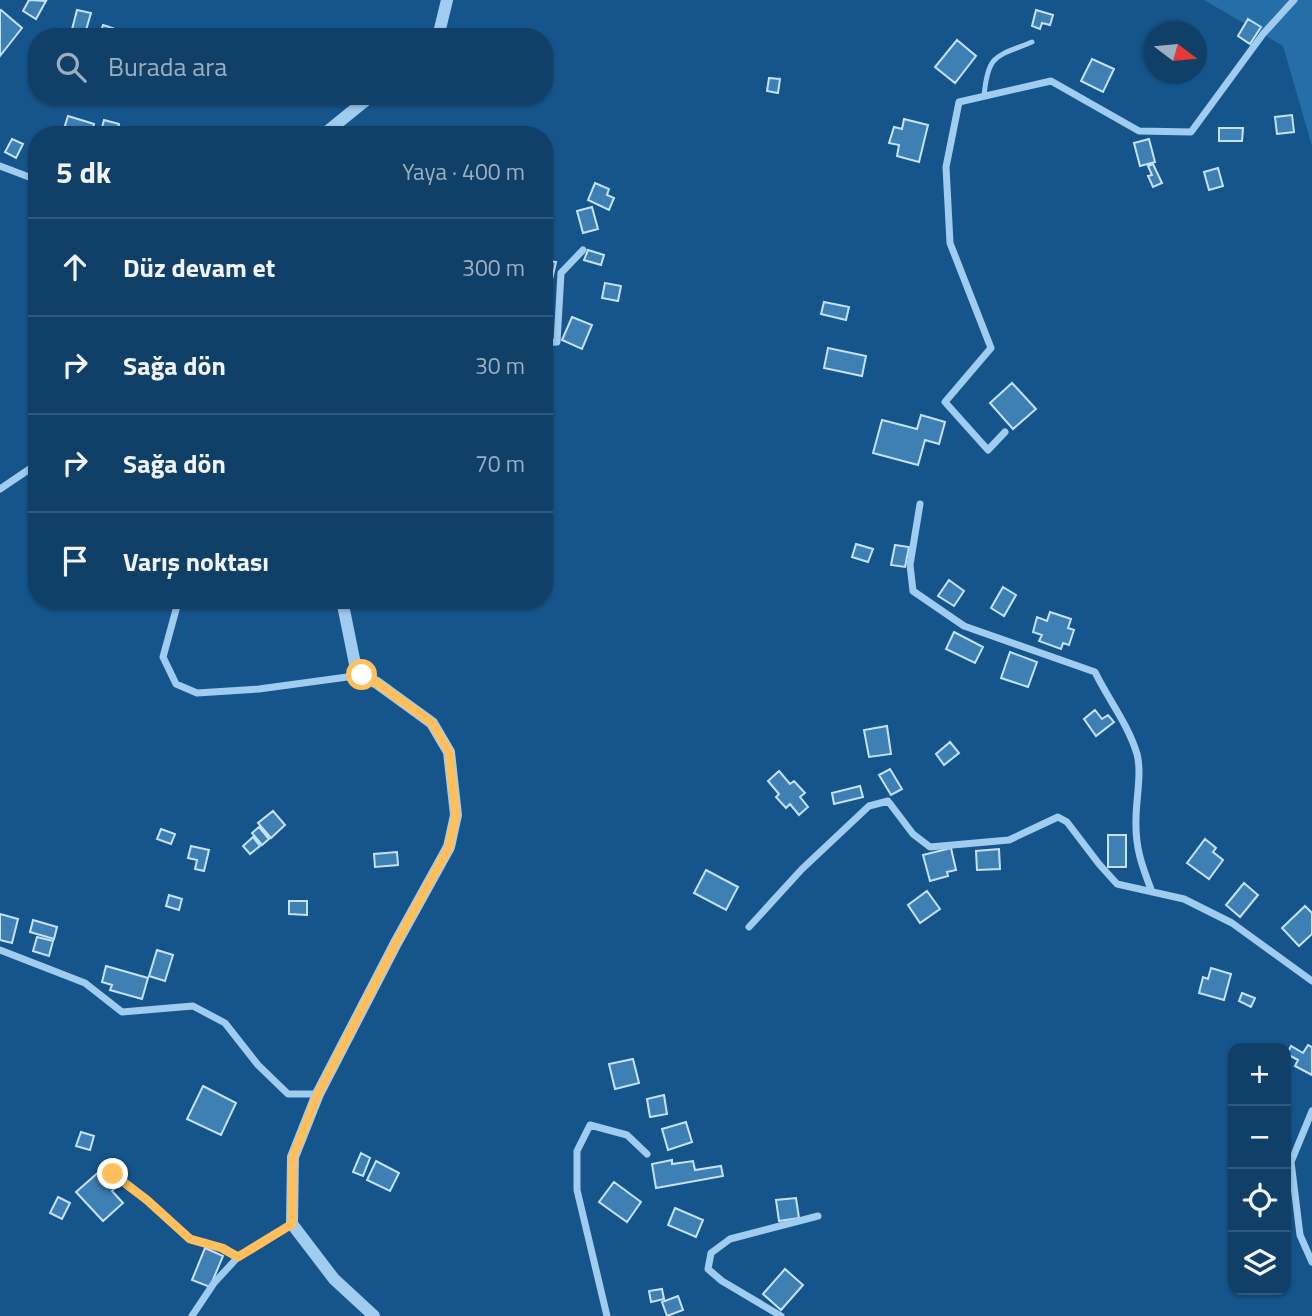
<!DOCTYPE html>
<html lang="tr">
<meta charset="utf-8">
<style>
:root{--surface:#104068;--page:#1e4b71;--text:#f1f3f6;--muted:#9cafc0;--line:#30597c}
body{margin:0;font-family:"Titillium Web",sans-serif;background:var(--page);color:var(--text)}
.controls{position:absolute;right:21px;bottom:21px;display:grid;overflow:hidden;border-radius:14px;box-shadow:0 2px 5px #0004}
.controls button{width:63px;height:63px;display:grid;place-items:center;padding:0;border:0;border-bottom:2px solid var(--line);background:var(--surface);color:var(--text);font:35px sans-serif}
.compass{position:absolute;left:1144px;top:21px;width:63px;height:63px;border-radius:50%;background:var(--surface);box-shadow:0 2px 5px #0004;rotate:106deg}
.stop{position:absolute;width:21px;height:21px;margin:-16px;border:5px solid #ffbf5d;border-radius:50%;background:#fff}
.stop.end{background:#ffbf5d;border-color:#fff;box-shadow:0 2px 7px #0008}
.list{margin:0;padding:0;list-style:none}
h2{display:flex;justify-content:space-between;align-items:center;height:91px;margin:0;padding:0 28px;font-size:30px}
h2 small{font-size:23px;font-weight:400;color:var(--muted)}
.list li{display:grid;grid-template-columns:46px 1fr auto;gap:21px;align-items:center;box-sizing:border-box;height:98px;padding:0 28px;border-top:2px solid var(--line)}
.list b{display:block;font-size:26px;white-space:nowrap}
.list em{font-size:23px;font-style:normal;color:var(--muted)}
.icon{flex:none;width:38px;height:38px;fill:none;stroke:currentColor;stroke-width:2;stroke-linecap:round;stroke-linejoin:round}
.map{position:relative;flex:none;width:1312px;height:1316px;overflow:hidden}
.search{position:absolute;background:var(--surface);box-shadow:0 2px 5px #0004;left:28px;top:28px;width:525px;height:77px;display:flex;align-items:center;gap:18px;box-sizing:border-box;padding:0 24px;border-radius:28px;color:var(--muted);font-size:26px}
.panel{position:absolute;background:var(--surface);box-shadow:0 2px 5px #0004;left:28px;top:126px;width:525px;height:483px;border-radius:28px}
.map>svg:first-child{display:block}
</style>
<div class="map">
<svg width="1312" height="1316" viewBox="0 0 1312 1316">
<rect width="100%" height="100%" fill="#16558b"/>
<!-- green -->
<path fill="#256ea8" d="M1204 0H1312V146L1283 46Z"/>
<!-- building -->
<path fill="#3e7fb4" stroke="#c5e3fb" stroke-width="2" d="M29 0 46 1 36 19 23 11Z
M1 10 22 28 0 56V12Z
M77 10 91 13 84 37H70Z
M1036 10 1053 15 1050 25 1042 23 1040 29 1032 26Z
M1248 19 1261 27 1250 44 1238 36Z
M103 25 121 31 119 37H99Z
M957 40 976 56 955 83 935 67Z
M1092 59 1114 69 1103 92 1081 81Z
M769 78 780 79 778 93 767 91Z
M1292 115 1294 132 1277 134 1275 117Z
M68 116 94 124 91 135H62Z
M904 119 928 125 919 162 897 156 899 145 889 143 894 127 902 129Z
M104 120 119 124 117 135H100Z
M1219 128H1243L1242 141H1219Z
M12 139 23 144 16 158 5 152Z
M1149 139 1155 162 1140 166 1134 143Z
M1153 164 1162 183 1153 187 1148 176 1152 175 1148 166Z
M1218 168 1223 186 1209 190 1204 172Z
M595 183 609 189 607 195 614 198 609 210 588 200Z
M592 207 598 229 583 233 577 211Z
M588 250 604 255 601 265 584 260Z
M550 261 556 262 548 297 544 296V265L548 266Z
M605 283 621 286 618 301 602 298Z
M824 302 849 307 846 320 821 314Z
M572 317 592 325 582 349 562 340Z
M828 348 866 356 862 376 824 368Z
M1012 383 1036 409 1013 429 990 403Z
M921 415 945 422 939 444 925 440 918 465 873 453 882 420 917 429Z
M856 544 873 549 868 562 852 557Z
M895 545 909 547 905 567 891 565Z
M949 580 964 591 954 606 938 596Z
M1003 587 1016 595 1004 616 991 608Z
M1050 612 1071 619 1068 628 1074 630 1069 645 1063 643 1061 649 1039 641 1042 635 1033 632 1037 617 1047 621Z
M954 632 983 647 975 663 946 649Z
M1010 652 1037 662 1028 687 1001 678Z
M1095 710 1102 719 1108 715 1114 722 1096 736 1084 719Z
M887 726 891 754 869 757 864 730Z
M950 742 959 753 944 765 936 754Z
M890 769 902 789 891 795 879 775Z
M779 771 790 784 794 781 805 793 800 797 808 807 799 815 790 804 786 808 776 797 779 794 768 781Z
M860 786 863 797 834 804 832 793Z
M273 811 285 825 271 838 258 823Z
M259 827 269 839 262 845 252 833Z
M161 829 175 834 171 844 157 839Z
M1108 835H1126V867H1108Z
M253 837 260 846 250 854 243 846Z
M1205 839 1216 848 1213 852 1223 860 1209 879 1187 863Z
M191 846 209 850 204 871 195 869 197 860 188 858Z
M951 848 956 870 947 872 948 876 930 881 923 855Z
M999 849 1000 869 977 870 976 851Z
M397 852 398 865 375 867 374 854Z
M706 870 738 887 726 910 694 893Z
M1244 883 1258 895 1240 917 1226 905Z
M927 891 940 909 920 923 908 905Z
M169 895 182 899 179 910 166 906Z
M289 901H307V915L289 914Z
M1305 906 1312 913V934L1299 946 1282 928Z
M0 914 18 919 12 943 0 940Z
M33 920 57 927 54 939 30 932Z
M37 937 53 941 49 956 33 951Z
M157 950 173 955 165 981 149 976Z
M106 966 148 978 142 999 110 990 112 985 102 982Z
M1211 968 1231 974 1224 1000 1199 993 1203 977 1208 979Z
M1242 993 1255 998 1251 1007 1239 1001Z
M1308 1045 1312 1047V1075L1295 1066 1298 1060 1287 1054 1291 1046 1303 1053Z
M633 1059 639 1083 615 1089 609 1064Z
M203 1086 236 1103 221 1135 187 1119Z
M664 1095 667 1114 650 1117 647 1099Z
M686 1122 692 1142 668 1150 662 1129Z
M81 1132 94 1136 90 1150 76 1146Z
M361 1153 370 1158 363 1176 353 1172Z
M672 1160V1164L693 1161 695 1170 721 1166 723 1176 656 1188 652 1164Z
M376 1161 399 1173 390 1191 367 1180Z
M101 1170 116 1187 112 1191 123 1203 103 1221 76 1192Z
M614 1182 641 1202 627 1222 599 1202Z
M58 1197 70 1203 62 1219 50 1213Z
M796 1198 799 1218 779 1221 776 1200Z
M675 1208 703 1220 696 1237 668 1225Z
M205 1248 223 1256 210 1287 192 1280Z
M785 1269 803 1285 781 1310 763 1294Z
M662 1289 664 1299 651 1302 649 1291Z
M678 1296 683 1310 667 1316 662 1302Z"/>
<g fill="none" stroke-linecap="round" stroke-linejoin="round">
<!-- service -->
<path stroke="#9fccef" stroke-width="5" d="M984 96C988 54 995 57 1032 42"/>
<!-- minor -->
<path stroke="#9fccef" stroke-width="7" d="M0 166 37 180
M544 343 557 342 561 273 583 250
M1005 432 988 450 945 402 991 348 950 243 946 167 959 102 1051 81 1139 131 1191 132 1263 34 1294 0
M0 489 37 464
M920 504 910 565 913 591 964 626 1095 672C1108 699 1128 724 1137 754 1142 773 1136 799 1136 819 1135 848 1142 866 1152 892
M181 600 177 606 163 657 176 684 197 693 259 689 362 675
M749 927 802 869 869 806 888 801 913 834 930 847 1009 840 1058 817 1067 822 1099 864 1117 884 1184 899 1232 923 1312 981
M0 950 85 983 122 1012 193 1006 225 1023 258 1065 288 1094H318
M1312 1111 1291 1162 1300 1235 1312 1262
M113 1174 147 1200 190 1239 222 1248 238 1257
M192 1316 214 1283 238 1257 292 1224
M607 1316 577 1190V1151L590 1125 627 1135 647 1154
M781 1316 722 1281 708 1269 711 1253 730 1239 818 1216"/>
<!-- tertiary -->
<path stroke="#9fccef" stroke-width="12" d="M438 37 447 0
M323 135 371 96
M342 600 355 664 362 675 377 683 432 723 449 752 456 815 449 847 396 943 318 1094 293 1157 292 1224 334 1279 374 1316"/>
</g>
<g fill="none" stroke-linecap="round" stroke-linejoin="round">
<!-- route -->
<path stroke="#ffbf5d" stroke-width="9" d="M113 1174 147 1200 190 1239 222 1248 238 1257 292 1224 293 1157 318 1094 396 943 449 847 456 815 449 752 432 723 377 683 362 675"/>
</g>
</svg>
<div class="controls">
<button>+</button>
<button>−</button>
<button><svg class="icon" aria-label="locate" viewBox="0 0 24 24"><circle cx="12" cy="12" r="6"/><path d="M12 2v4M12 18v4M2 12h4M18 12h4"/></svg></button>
<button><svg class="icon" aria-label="layers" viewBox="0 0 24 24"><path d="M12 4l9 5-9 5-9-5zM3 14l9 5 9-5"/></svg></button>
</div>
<svg class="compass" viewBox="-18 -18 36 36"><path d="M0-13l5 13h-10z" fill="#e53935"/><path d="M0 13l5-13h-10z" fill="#9cafc0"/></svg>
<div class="stop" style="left:362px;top:675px"></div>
<div class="stop end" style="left:113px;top:1174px"></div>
<div class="search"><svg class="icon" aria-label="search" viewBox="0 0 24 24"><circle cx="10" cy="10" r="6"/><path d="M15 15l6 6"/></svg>Burada ara</div>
<section class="panel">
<h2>5 dk<small>Yaya · 400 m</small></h2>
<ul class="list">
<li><svg class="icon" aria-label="ahead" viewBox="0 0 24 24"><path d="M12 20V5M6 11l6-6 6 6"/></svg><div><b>Düz devam et</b></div><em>300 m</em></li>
<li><svg class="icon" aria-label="right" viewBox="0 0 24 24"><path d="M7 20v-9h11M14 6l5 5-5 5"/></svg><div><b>Sağa dön</b></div><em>30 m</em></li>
<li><svg class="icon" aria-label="right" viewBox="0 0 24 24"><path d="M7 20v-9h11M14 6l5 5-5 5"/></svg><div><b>Sağa dön</b></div><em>70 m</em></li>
<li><svg class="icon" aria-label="arrive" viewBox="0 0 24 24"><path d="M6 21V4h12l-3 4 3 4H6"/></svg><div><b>Varış noktası</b></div></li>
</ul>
</section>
</div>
